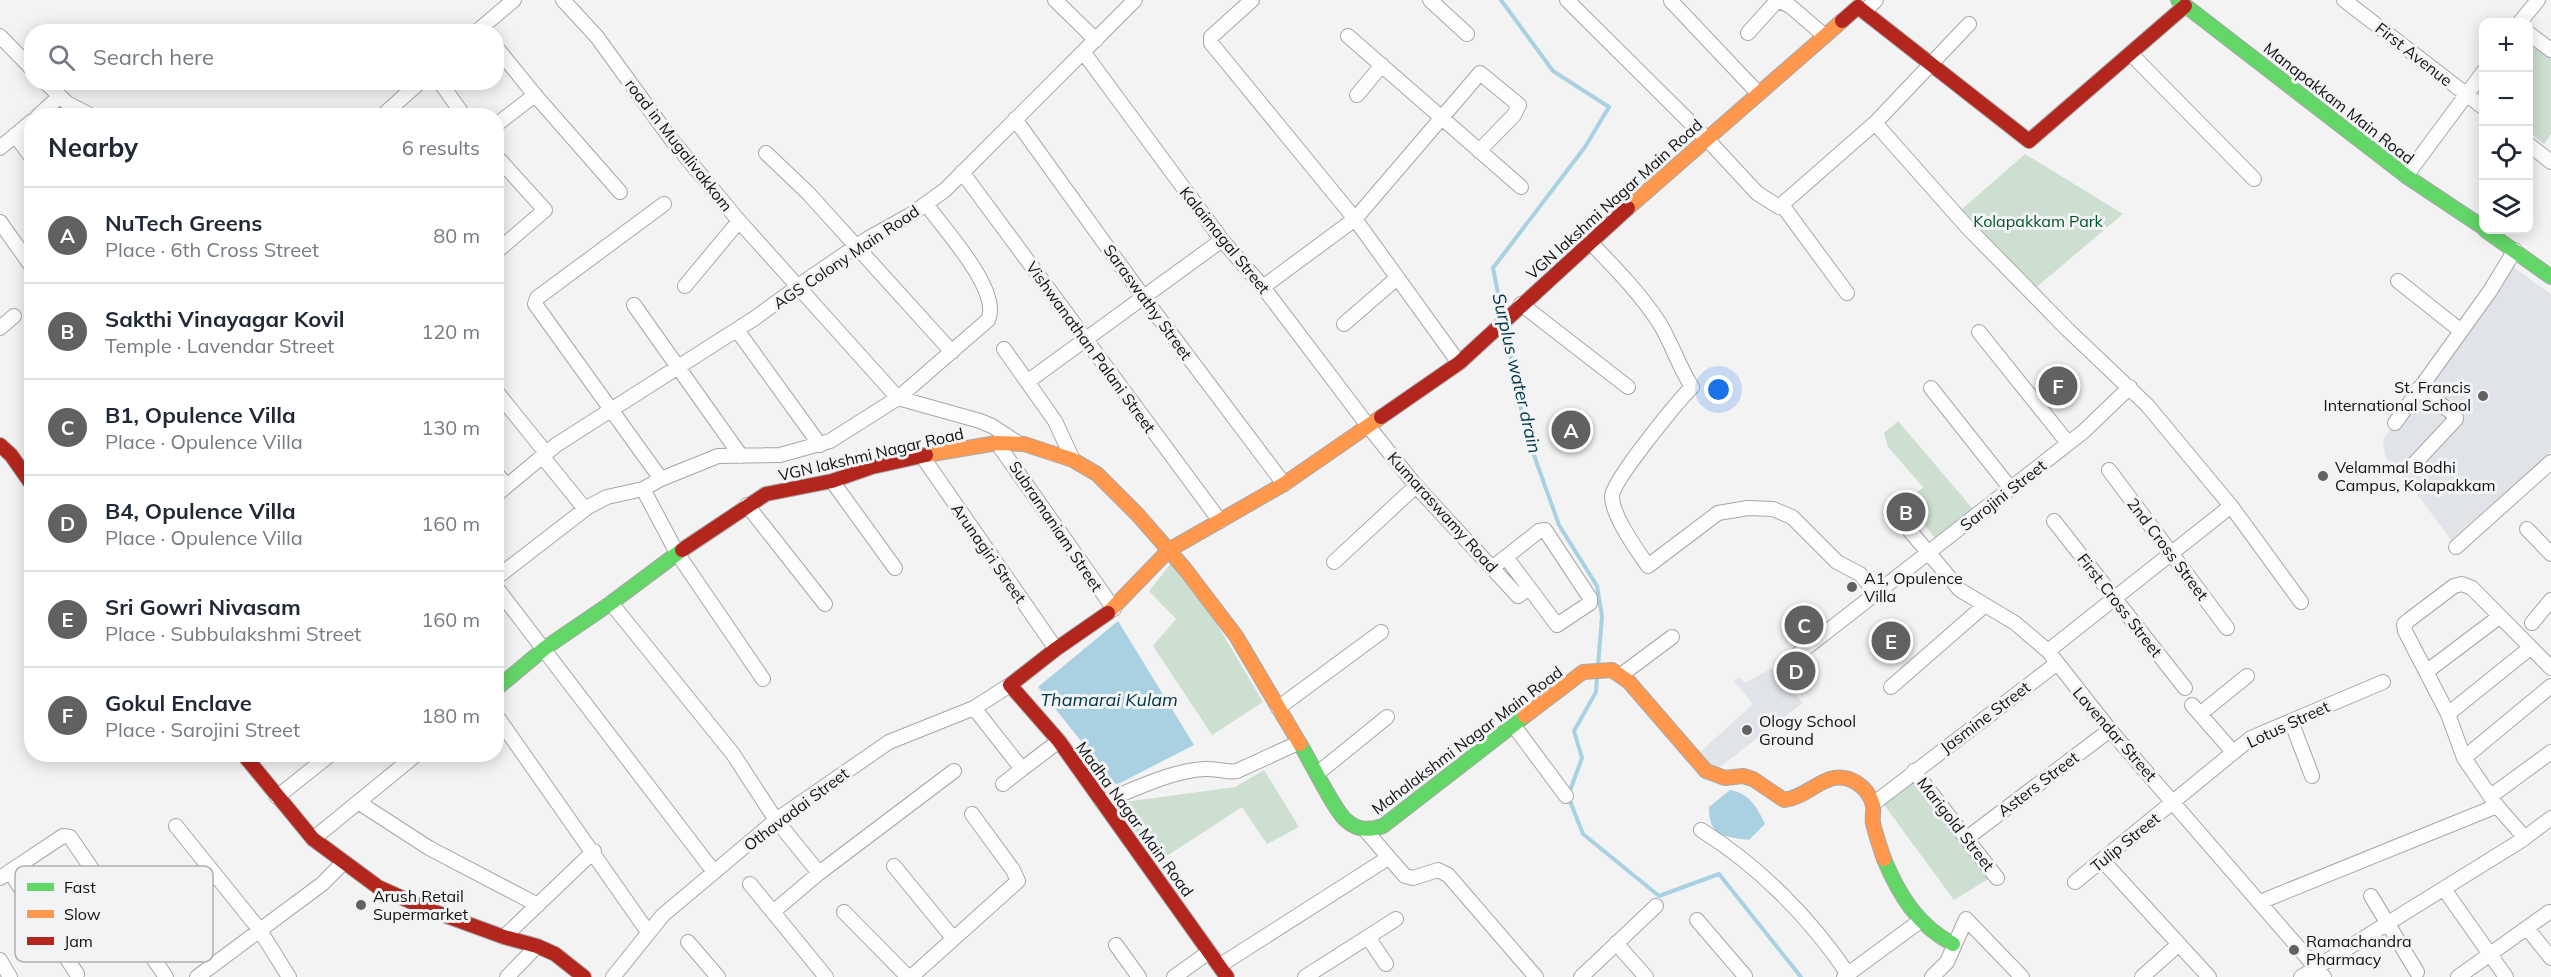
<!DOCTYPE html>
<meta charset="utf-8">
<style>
:root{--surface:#fff;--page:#f6f6f7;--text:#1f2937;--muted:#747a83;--line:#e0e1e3;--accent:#616161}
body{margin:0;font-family:Mulish,sans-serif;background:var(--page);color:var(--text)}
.controls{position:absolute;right:18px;top:18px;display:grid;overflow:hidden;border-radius:12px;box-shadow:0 3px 15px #0003}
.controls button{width:54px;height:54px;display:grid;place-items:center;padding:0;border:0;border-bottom:2px solid var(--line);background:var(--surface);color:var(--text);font:30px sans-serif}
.you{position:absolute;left:1719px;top:390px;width:21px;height:21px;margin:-15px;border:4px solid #fff;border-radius:50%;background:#1a73e8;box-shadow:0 0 0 9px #1a73e833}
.badge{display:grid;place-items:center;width:39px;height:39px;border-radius:50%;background:var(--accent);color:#fff;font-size:20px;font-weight:700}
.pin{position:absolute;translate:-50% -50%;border:3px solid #fff;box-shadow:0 2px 6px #0006}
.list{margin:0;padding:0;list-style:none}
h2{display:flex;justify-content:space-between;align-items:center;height:78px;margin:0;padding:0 24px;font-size:26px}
h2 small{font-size:20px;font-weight:400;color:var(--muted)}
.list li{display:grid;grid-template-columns:39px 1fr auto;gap:18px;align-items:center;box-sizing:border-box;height:96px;padding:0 24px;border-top:2px solid var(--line)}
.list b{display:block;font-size:22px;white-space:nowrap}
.list p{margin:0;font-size:20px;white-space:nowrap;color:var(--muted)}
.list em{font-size:20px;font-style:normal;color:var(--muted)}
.icon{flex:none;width:33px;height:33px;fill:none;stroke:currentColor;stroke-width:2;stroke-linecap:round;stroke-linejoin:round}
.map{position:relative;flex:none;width:2551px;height:977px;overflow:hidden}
.search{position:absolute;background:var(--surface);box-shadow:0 3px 15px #0003;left:24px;top:24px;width:480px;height:66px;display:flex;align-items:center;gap:15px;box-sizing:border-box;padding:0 21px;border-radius:24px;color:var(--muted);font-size:22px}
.panel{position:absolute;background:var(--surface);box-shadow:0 3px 15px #0003;left:24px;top:108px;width:480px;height:654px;border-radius:24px}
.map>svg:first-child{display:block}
</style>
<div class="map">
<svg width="2551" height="977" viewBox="0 0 2551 977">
<rect width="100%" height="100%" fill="#f3f3f3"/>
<!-- built -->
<path fill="#e0e3e7" d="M2510 265 2551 294V452L2451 540 2403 475 2385 457 2383 439 2437 369Z
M1772 668 1803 703 1716 770 1697 755 1753 704 1734 681 1740 677 1745 683Z"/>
<!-- green -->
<path fill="#ccdfd1" d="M2528 40 2551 59V134L2544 144 2529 132Z
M2025 154 2123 214 2033 290 1961 210Z
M1898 421 1978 515 1940 544 1906 503 1923 487 1888 447 1884 433Z
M1172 562 1202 599 1263 702 1212 735 1153 646 1176 619 1149 591Z
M1264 770 1299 827 1267 844 1242 807 1156 863 1117 803 1235 787Z
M1914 779 1990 878 1954 900 1882 802Z"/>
<!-- water -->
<path fill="#a9d1e2" d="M1118 621 1194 745 1116 785 1038 687Z
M1730 790C1749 793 1757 807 1765 824L1749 840C1724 836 1709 838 1709 807Z"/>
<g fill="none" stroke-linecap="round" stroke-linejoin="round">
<!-- stream -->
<path stroke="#a9d1e2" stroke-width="4" d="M1501 0 1553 71 1609 107 1585 147 1493 268 1502 313
M1505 329 1526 433 1559 525 1597 586 1602 616 1598 666
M1597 676 1596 692 1574 731 1582 758 1568 796 1583 834 1659 896 1719 874 1801 977"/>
<!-- street casing -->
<g stroke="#a7a7a7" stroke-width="16">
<path id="street" d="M563 0 597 37 671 139 739 221 898 398 980 421 992 426 1018 443
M1055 0 1096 40
M1252 0 1211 37V43L1355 219 1459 363
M1430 0 1467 34
M1567 0 1706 138 1757 193 1779 207 1875 123
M2344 0 2484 108
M1671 1 1758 93
M1864 12 1876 0
M2520 22 2538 0
M1969 24 1875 123 1968 228 2068 330 2147 405 2231 506 2048 651
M476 32 514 0
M1748 33 1774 4 1780 1 1790 6 1825 36
M2528 33 2551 50
M0 36 32 69
M1348 36 1521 187
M496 47 535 95 496 125
M1084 53 1222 240 1263 287 1369 427 1416 486 1518 596 1529 588
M2131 54 2254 179
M45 82 67 103 92 116
M440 82 464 116
M535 95 620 192
M1357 95 1382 65
M38 116 59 97
M382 116 420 82
M1015 119 1144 298 1284 484
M15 135 32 158
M2528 144 2551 162
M0 148 32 121
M766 153 808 193 952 352
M496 156 545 210 496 252
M962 172 1220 521
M2406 176 2484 71
M664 204 537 298 535 304 661 479 643 489 677 553 763 679
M1782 205 1847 293
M0 222 32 267
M1590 242C1615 268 1640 293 1660 324 1672 344 1679 367 1692 387 1678 401 1613 480 1612 496 1612 516 1637 550 1648 566L1718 513 1748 508 1773 509 1792 517 1837 562 1860 574 1875 592
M2398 281 2461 331
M685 286 739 221
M1263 287 1355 219 1480 73 1519 105 1514 115 1479 151
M1521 304 1628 387
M634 305 741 456
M1344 324 1397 278
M0 328 14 316
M737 330 820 445
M1979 332 2068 443
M1004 349 1055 421 1073 460
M1027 382 1222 240
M1931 388 2011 489
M496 391 546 453
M2395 423 2490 291 2515 250
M997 443 1114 609
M542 456 585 509
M922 456 1056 649
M2412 466 2456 419 2455 415 2419 388
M2109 470 2227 628
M496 473 507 486
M661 479 718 456 780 455 830 441 898 398 988 320C1002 291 943 228 926 204
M832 481 895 568
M496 495 556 445 755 318 814 275 867 239 910 215 945 190 1135 0
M747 505 825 604
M2231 506 2301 602
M1899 518 1960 590 2015 623 2048 651 2110 730 2324 977
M2054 521 2185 688
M2527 529 2551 554
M2456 547 2551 462
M1334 562 1416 486
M1492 568 1539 531 1545 530 1590 598V603L1557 625 1506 557
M496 578 588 507 607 497 643 489
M496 587 714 872
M611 603 733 754 776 820 819 873
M2532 623 2551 600
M1793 658 2083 432 2130 387
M2426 672 2499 617
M1621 675 1672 637
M1891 687 1985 605
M2192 705 2233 752
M974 708 1022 769 1059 741
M1278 708 1381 632
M2200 714 2247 676
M2448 714 2530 648
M496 715 648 932
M2291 721 2312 776
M1514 726 1566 796
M2464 758 2551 686
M1914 771 1997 878
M1318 773 1387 717
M1003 784 1022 769
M2491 796 2551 752
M277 797 331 754
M358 802 429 848 538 905
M1102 802C1134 790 1170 771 1204 769 1216 768 1226 773 1237 771L1298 743
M1873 804 2056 664
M2497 806 2525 838
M176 826 259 929 289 977
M1701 830C1759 866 1810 918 1848 974
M1366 831 1405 876 1413 878 1438 870 1448 875 1536 977
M1967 838 2110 730
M313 839 417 754
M2102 860 2209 977
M894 866 953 938
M10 872 77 974
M0 878 63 836 70 837 166 977
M2075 882 2251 738 2383 682
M750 884 826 977
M2444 889 2506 977
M2371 896 2417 972
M2260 902 2497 806 2464 758 2448 714 2405 631 2404 624 2409 620 2454 586 2462 584 2472 588 2551 668
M773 912 819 873 954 771
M844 912 908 977
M1697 920 1745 976 1744 977
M2527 928 2551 958
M504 937 594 851
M1368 937 1386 964
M688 942 718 977
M1616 943 1646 977
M1116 945 1139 977
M0 960 10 977
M1219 966 1388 858
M197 977 322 884 343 863
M507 977 537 946
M613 977 663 915 776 820 889 742 974 708 1010 685
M911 977 1018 881 1013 870 972 814
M1174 977 1209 952
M1305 977 1396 919
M1581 977 1656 906
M1844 977 1920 921
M1932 977 1947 962 1966 919 2022 977
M2142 977 2179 944
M2301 977 2522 840 2551 818
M2458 977 2549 912"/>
</g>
<!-- fast casing -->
<g stroke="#a7a7a7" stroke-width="16">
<path id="fast" d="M2178 0 2406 176 2484 228
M2485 230 2551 277
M496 689 545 648 611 603 682 550
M1300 744C1310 760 1335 812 1347 821 1358 831 1370 830 1383 826L1525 716
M1884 859C1899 895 1918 926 1953 944"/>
</g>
<!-- slow casing -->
<g stroke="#a7a7a7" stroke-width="16">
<path id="slow" d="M1628 208 1842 21
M926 455 997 443 1024 444 1073 460 1097 474 1138 515 1185 569 1236 636 1300 744
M1108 613 1169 550 1284 484 1381 417
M1525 716 1583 672 1612 670 1629 682 1706 771 1725 778 1743 776 1753 779 1784 800C1802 798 1813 785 1830 779 1848 773 1868 786 1873 805 1874 811 1872 817 1873 823 1876 836 1880 847 1884 859"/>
</g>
<!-- jam casing -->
<g stroke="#a7a7a7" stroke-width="16">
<path id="jam" d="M1842 21 1858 7 2029 141 2185 6
M1381 417 1459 363 1628 208
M0 445 11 455 32 485
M682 550 766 494 832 481 872 467 926 455
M1108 613 1056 649 1010 685 1059 741 1227 977
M243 754 313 839 378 887 427 909 504 937 537 946 555 954 584 977"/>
</g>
<!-- street -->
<use href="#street" stroke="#fdfdfd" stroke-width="14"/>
<!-- fast -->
<use href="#fast" stroke="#63d668" stroke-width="14"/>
<!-- slow -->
<use href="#slow" stroke="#ff974d" stroke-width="14"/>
<!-- jam -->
<use href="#jam" stroke="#b3261e" stroke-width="14"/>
</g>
<!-- markers -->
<g fill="#616161" stroke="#f2f3f4" stroke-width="2">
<circle cx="2483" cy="396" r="6"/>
<circle cx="2323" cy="476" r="6"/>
<circle cx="1852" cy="587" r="6"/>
<circle cx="1747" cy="730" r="6"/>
<circle cx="361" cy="905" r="6"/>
<circle cx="2294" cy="950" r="6"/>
</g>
<g text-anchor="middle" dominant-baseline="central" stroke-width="6" stroke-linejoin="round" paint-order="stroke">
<!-- street labels -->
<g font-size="16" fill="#121213" stroke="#f2f3f4">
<text transform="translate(2414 54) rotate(38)">First Avenue</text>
<text transform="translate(2339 103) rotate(38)">Manapakkam Main Road</text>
<text transform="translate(679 145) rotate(52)">road in Mugalivakkom</text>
<text transform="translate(1614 199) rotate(-42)">VGN lakshmi Nagar Main Road</text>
<text transform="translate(1225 240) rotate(51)">Kalaimagal Street</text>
<text transform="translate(846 257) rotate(-34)">AGS Colony Main Road</text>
<text transform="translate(1148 302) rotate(54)">Saraswathy Street</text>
<text transform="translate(1091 347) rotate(54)">Vishwanathan Palani Street</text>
<text transform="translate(871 454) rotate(-13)">VGN lakshmi Nagar Road</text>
<text transform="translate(2003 495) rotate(-38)">Sarojini Street</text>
<text transform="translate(1443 512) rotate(48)">Kumaraswamy Road</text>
<text transform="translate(1056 526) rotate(56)">Subramaniam Street</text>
<text transform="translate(2168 549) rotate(53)">2nd Cross Street</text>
<text transform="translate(989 553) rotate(55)">Arunagiri Street</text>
<text transform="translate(2120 605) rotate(52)">First Cross Street</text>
<text transform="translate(1985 717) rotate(-37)">Jasmine Street</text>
<text transform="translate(2288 724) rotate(-25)">Lotus Street</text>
<text transform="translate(2115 734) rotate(49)">Lavendar Street</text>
<text transform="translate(1467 740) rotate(-37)">Mahalakshmi Nagar Main Road</text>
<text transform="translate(2038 784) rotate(-37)">Asters Street</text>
<text transform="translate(796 809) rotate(-37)">Othavadai Street</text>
<text transform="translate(1135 819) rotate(54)">Madha Nagar Main Road</text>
<text transform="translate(1956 824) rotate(52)">Marigold Street</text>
<text transform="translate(2125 842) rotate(-39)">Tulip Street</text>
</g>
<!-- park labels -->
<g font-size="16" fill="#03552c" stroke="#f2f3f4">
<text x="2038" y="221">Kolapakkam Park</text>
</g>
<!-- poi labels -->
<g font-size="16" fill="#121213" stroke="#f2f3f4" text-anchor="start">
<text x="2471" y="387" text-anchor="end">St. Francis<tspan x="2471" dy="18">International School</tspan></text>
<text x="2335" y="467">Velammal Bodhi<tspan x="2335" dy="18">Campus, Kolapakkam</tspan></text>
<text x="1864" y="578">A1, Opulence<tspan x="1864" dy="18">Villa</tspan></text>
<text x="1759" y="721">Ology School<tspan x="1759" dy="18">Ground</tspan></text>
<text x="373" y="896">Arush Retail<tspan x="373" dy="18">Supermarket</tspan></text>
<text x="2306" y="941">Ramachandra<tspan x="2306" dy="18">Pharmacy</tspan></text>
</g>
<!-- water labels -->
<g font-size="18" font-style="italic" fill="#003547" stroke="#f2f3f4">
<text transform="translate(1517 373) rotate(77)">Surplus water drain</text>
<text x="1109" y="699">Thamarai Kulam</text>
</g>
</g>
<!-- legend -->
<rect x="15" y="866" width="198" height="96" rx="9" fill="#f2f3f4" stroke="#afb0b0" stroke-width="1.5"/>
<rect x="27" y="883" width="27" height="8" fill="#63d668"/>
<rect x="27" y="910" width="27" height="8" fill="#ff974d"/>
<rect x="27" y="937" width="27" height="8" fill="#b3261e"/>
<g font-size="16" fill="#121213">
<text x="64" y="893">Fast</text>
<text x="64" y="920">Slow</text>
<text x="64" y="947">Jam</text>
</g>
</svg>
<div class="controls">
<button>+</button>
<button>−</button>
<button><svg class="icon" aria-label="locate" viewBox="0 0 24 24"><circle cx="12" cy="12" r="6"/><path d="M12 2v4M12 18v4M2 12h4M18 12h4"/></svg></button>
<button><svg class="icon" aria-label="layers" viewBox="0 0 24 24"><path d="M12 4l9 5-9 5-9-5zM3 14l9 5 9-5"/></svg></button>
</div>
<div class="you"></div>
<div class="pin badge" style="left:1571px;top:430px">A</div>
<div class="pin badge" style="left:1906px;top:512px">B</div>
<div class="pin badge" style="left:1804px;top:625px">C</div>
<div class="pin badge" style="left:1796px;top:671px">D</div>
<div class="pin badge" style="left:1891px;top:641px">E</div>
<div class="pin badge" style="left:2058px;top:386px">F</div>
<div class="search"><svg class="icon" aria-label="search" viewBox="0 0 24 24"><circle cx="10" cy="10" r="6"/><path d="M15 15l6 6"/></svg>Search here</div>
<section class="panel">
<h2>Nearby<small>6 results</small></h2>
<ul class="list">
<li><span class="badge">A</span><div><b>NuTech Greens</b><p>Place · 6th Cross Street</p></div><em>80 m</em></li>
<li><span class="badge">B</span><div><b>Sakthi Vinayagar Kovil</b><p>Temple · Lavendar Street</p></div><em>120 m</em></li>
<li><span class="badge">C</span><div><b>B1, Opulence Villa</b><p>Place · Opulence Villa</p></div><em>130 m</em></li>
<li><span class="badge">D</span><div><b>B4, Opulence Villa</b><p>Place · Opulence Villa</p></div><em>160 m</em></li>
<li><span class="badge">E</span><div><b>Sri Gowri Nivasam</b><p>Place · Subbulakshmi Street</p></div><em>160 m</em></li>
<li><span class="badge">F</span><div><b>Gokul Enclave</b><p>Place · Sarojini Street</p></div><em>180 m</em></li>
</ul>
</section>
</div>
